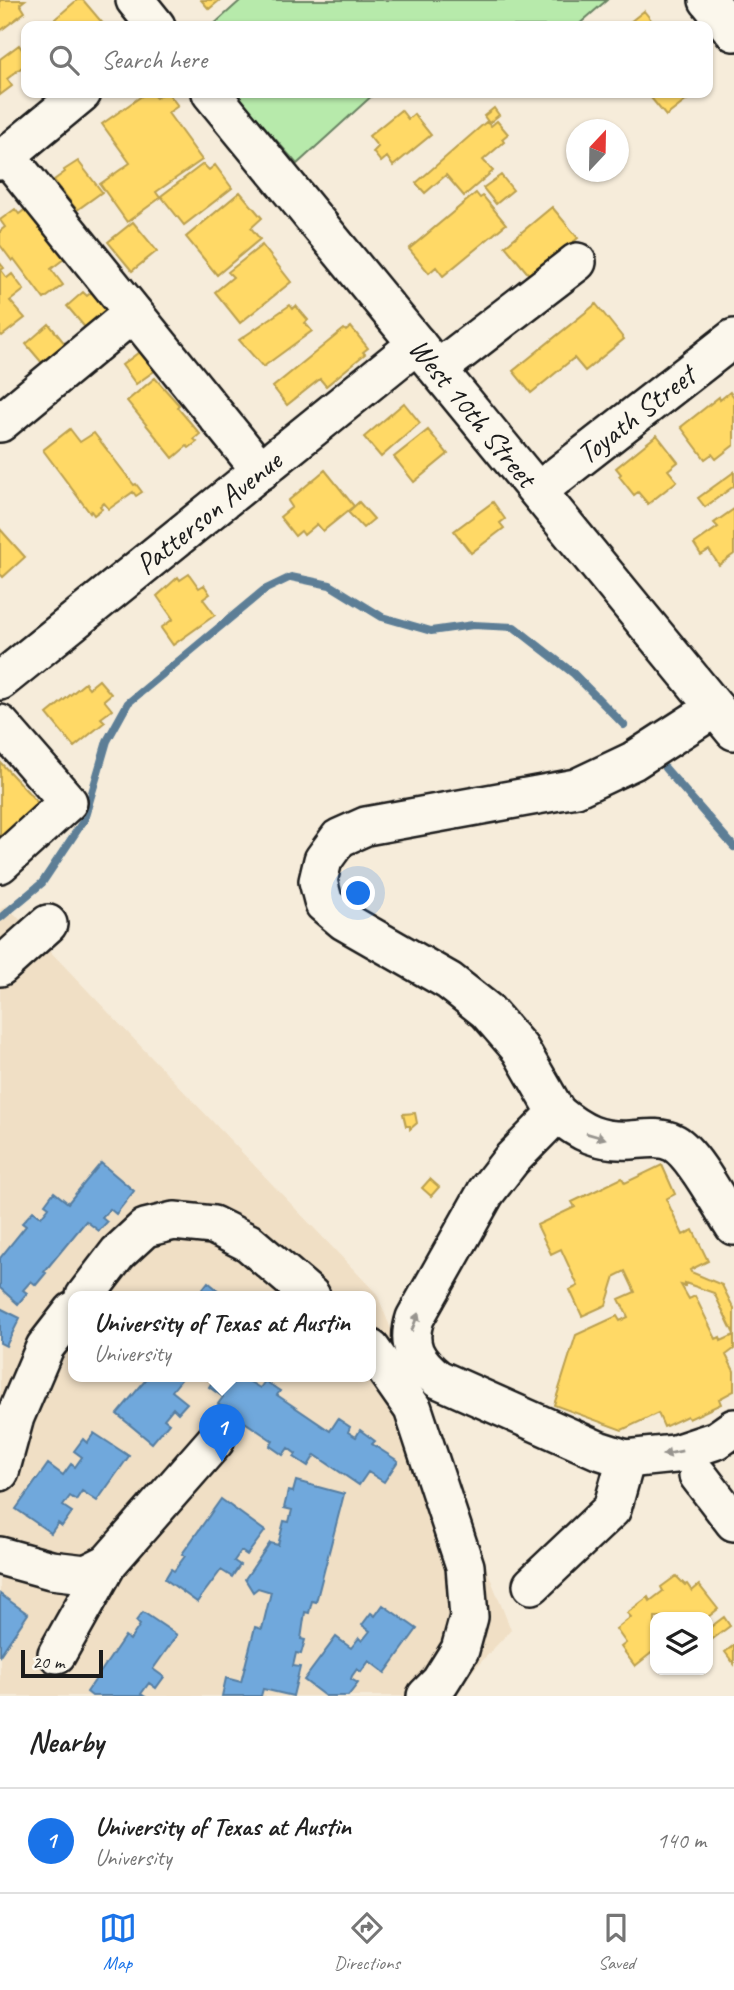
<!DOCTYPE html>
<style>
:root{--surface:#fff;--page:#f2f2f2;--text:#222;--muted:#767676;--line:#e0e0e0;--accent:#1a73e8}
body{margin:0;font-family:Caveat,sans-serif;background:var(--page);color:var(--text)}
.controls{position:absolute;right:21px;bottom:21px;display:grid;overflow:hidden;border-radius:14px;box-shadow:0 2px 5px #0004}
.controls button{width:63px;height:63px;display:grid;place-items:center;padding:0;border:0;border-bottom:2px solid var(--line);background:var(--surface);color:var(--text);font:35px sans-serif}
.compass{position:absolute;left:566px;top:119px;width:63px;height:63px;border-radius:50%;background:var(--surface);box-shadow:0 2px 5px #0004;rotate:22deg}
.scale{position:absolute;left:21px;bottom:18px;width:82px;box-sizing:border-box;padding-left:7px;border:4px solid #1c1c1c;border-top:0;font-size:19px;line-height:24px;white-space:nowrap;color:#1c1c1c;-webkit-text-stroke:5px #fbf7ec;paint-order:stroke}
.you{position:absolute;left:359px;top:894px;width:24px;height:24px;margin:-18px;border:5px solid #fff;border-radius:50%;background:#1a73e8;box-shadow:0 0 0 10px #1a73e833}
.badge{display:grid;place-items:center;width:46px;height:46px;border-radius:50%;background:var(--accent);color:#fff;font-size:23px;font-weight:700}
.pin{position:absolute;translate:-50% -58px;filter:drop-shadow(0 2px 4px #0008)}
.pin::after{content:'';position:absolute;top:37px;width:24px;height:21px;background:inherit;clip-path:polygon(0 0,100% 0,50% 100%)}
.popup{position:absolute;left:68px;top:1291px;width:308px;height:91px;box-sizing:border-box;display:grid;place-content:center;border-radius:14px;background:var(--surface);filter:drop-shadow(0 2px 5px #0005);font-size:23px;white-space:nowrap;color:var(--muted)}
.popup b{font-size:26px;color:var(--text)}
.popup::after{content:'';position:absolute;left:50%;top:100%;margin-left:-14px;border:14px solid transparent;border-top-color:var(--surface)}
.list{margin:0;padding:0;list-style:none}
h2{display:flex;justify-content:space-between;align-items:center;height:91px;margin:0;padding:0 28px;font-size:30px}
h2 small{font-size:23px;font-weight:400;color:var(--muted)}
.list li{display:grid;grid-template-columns:46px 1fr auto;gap:21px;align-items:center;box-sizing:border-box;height:105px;padding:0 28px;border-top:2px solid var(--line)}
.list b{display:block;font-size:26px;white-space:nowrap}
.list p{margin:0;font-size:23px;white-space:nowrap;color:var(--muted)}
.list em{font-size:23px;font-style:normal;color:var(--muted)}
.icon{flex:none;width:38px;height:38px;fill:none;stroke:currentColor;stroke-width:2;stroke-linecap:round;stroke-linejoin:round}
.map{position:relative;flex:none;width:734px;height:1696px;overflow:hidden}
.search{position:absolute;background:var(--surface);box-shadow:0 2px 5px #0004;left:21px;right:21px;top:21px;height:77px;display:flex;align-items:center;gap:18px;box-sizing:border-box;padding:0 24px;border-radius:14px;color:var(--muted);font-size:26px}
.sheet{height:196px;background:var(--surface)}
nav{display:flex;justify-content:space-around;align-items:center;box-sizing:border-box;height:98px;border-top:2px solid var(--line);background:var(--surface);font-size:19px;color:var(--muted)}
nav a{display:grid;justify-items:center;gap:4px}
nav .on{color:var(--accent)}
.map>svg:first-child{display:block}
</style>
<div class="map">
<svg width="734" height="1696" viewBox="0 0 734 1696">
<rect width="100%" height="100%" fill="#f6ecda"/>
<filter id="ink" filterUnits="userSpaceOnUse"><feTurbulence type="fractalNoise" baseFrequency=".0143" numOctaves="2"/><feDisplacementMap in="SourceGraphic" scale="14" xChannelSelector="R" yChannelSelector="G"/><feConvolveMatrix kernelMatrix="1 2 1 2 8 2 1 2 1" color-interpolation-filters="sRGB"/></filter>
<g filter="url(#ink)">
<!-- built -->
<path fill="#f0dfc5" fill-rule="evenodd" d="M6 905 377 1294 511 1630 449 1696H0V910ZM73 1296H371V1376H73Z"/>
<!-- green -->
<path fill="#b7eaab" stroke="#6a8364" stroke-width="2" d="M241 0H607L577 26H212Z
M235 93H375L297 164Z"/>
<!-- homes -->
<path fill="#ffd966" stroke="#bba050" stroke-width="2" d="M0 0H25L20 4 25 12 0 31Z
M77 0H83L105 26H51L49 24Z
M201 0H220L209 9Z
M644 11 656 26H625Z
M19 45 26 55V64L7 79 12 86 0 95V59Z
M146 93H151L156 98 163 93H168L178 106 168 113 202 160 156 192 160 198 127 222 100 184 130 163 102 124Z
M647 93H696L666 116Z
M494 108 499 115 489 123 484 116Z
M401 110 408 119 414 114 431 135 393 166 387 157 381 162 373 152 378 147 369 136Z
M497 121 508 134 502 139 504 142 483 160 493 171 464 196 446 175 425 193 416 183 486 122 491 126Z
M78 161 102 192 77 210 54 180 65 172 64 170Z
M203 164 209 170 215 165 232 188 184 225 161 196Z
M501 175 513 190 496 204 483 188Z
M240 192 262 218 251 228 260 239 217 275 186 237Z
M476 193 480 198 483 196 506 224 443 276 436 267 429 273 409 249Z
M31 205 69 255 51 269 63 285 44 299 14 259 12 261 0 245V231L5 227 0 220 15 209 19 214Z
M552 207 578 238 531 277 505 246Z
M133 222 157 251 132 271 108 242Z
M262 245 291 282 240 323 215 292 233 277 228 272Z
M0 263 4 268 1 270 7 278 12 274 24 290 10 301 25 318 2 336 0 334Z
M94 290 112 312 88 331 67 306 83 292 87 296Z
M596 304 624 339 585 371 574 358 531 393 513 371Z
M290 305 293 309 296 306 308 320 305 323 312 331 263 367 239 340Z
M49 324 66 345 43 364 26 344Z
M351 327 368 348 363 352 365 354 326 386 320 379 287 405 273 387 344 329 346 331Z
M146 347 160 367 136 384 122 365Z
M155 378 179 405 177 407 200 434 194 439 197 442 189 448 187 446 173 458 127 401Z
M730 392 734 397V445L716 459 712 454 705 459 681 427 719 397 720 400Z
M404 403 420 423 381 457 364 437Z
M70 429 80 442 94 433 134 485 136 484 142 492 136 496 133 492 109 509 104 503 100 506 102 509 94 515 91 511 90 513 43 450Z
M428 430 448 454 414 482 394 457Z
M657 435 678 462 668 470 677 481 648 504 638 492 634 495 619 476 621 474 616 468Z
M325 470 354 506 323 531 317 524 304 535 301 531 295 536 280 517 292 507 288 501Z
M734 472V486L705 507 698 498Z
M359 502 374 519 363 528 348 512Z
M493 502 505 519 500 523 504 528 471 553 454 531Z
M734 509V554L719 565 709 550 701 555 694 544 718 527 714 523Z
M0 529 25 557 3 577 0 574Z
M189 574 199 588 204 585 210 594 203 599 215 615 173 645 161 628 173 619 157 596 178 577 180 580Z
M99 680 111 694 104 700 112 710 101 718 105 722 74 747 47 714 85 683 89 688Z
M0 762 38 803 0 840Z
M415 1113 417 1123 410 1129V1126H406L403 1114Z
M662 1165 675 1194 666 1199 683 1235 693 1230 708 1261 690 1270 691 1272 722 1285 734 1309V1334L714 1293 685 1283V1286L681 1285 689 1299 695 1296 716 1339 720 1337 721 1341 734 1335V1349L726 1355 734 1371V1391L719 1399 721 1404 689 1419 687 1416 664 1427 658 1413 622 1430 554 1405 576 1335 617 1316 620 1321 628 1317 619 1299 635 1292 625 1271 615 1276 606 1305 582 1316 570 1290 578 1286 561 1249 551 1254 537 1225 575 1207 572 1202 622 1178 625 1183Z
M430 1179 439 1187 431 1196 422 1188Z
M676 1576 685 1585 687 1584 692 1591 699 1585 718 1609 708 1617H655V1650L635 1666 621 1647 626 1643 616 1629 631 1617 627 1613 648 1597 650 1601 663 1591 661 1587Z
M724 1617 730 1626 710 1641 708 1629Z
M734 1645V1664L725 1652Z"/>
<!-- schools -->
<path fill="#6fa8dc" stroke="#567ea2" stroke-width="2" d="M101 1163 134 1191 116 1214 110 1209 102 1218 107 1222 99 1231 86 1221 44 1272 46 1273 36 1285 31 1281 23 1290 27 1293 18 1304 0 1288V1258L26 1226 22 1223 33 1211 41 1217 49 1207 45 1204 54 1192 68 1203Z
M208 1282 225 1296H197Z
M0 1308 20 1318 6 1346 0 1343Z
M149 1376H184L172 1391 187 1403 178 1413 173 1408 164 1419 169 1423 152 1443 117 1414Z
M216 1376H251L250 1382 260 1388 265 1381 280 1391 277 1395 330 1431 338 1419 350 1427 348 1432 356 1437 360 1430 375 1441 372 1444 398 1461 384 1482 368 1472 359 1485 315 1455 308 1466 294 1457 296 1454 288 1448 283 1455 270 1446 273 1441 218 1404 223 1397 209 1387Z
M94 1433 129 1456 97 1501 82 1491 76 1500 70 1496 63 1506 72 1512 62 1526 58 1523 51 1533 16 1509 48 1464 63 1475 71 1464 75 1467 82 1457 74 1451 83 1439 87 1443Z
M296 1481 344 1494 316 1602 312 1601 309 1613 305 1612 301 1639 305 1640 301 1654 296 1653 293 1666 300 1667 293 1696 263 1689 261 1696H222L226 1678 241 1682 255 1627 262 1629 271 1592 258 1588 253 1592 245 1579 270 1543 278 1545 284 1521 289 1522 292 1510 284 1508 288 1491 293 1492Z
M221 1499 265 1531 247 1555 241 1551 234 1561 240 1565 232 1577 221 1570 197 1602 165 1579 171 1569 174 1571 185 1556 182 1554Z
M0 1594 28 1614 0 1655Z
M383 1605 417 1629 385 1673 369 1661 361 1672 357 1669 352 1676 351 1679 358 1683 348 1696H325L304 1680 336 1637 351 1648 359 1638 362 1641 370 1631 362 1625 371 1613 375 1616Z
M143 1612 177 1635 153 1669 164 1677 156 1688 149 1683 141 1694 144 1696H92L87 1692 125 1636 130 1640 140 1625 136 1621Z"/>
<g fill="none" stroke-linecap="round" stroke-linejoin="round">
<!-- stream -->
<path stroke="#5d7e96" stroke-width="8" d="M665 768 734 847
M0 918 42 883 84 820 107 741 128 703 264 590 291 577 330 585 382 617 431 631 473 625 514 627 573 673 624 725"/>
<!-- minor casing -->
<g stroke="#1c1c1c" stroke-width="42">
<g id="minor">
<path d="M135 0 156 26"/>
<path d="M708 0 734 32"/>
<path id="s1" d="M211 93 734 731"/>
<path d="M7 156 261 471"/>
<path d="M0 161 82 93"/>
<path d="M438 369 577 262"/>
<path d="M0 423 133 313"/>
<path id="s2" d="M538 491 734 338"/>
<path id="s3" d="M0 681 417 344"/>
<path d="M0 724 68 802 0 864"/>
<path d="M0 967 48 924"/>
<path d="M557 1113 520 1049 487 1011 449 981 344 921 324 904 318 881 323 860 339 838 366 826 576 788 633 761 715 708"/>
<path d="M734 1226C720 1205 694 1154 674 1143 660 1136 645 1139 631 1140 599 1142 581 1133 557 1113L511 1160 486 1192 415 1318C406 1346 416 1361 438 1379L598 1450 626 1459 675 1454 717 1440 734 1428"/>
<path d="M85 1296 118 1253 145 1228 174 1221 213 1225 249 1243 311 1296"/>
<path d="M371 1349 413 1409 465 1566 469 1617 460 1650 440 1682 426 1696"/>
<path d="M0 1472 15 1417 45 1347 73 1311"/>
<path d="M698 1475 734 1522"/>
<path d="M0 1556 51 1570 86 1574 108 1563 215 1441"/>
<path d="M532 1585 612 1509 626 1459"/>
<path d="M57 1654 108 1563"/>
</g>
</g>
<!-- minor -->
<use href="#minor" stroke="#fbf7ec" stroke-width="37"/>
</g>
<!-- one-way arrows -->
<defs><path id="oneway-solid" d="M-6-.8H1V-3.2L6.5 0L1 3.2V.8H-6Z" transform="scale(1.75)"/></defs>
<g fill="#97948e">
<use href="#oneway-solid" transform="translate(596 1136) rotate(16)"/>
<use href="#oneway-solid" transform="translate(415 1322) rotate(-69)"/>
<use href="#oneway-solid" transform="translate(672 1453) rotate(169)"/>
</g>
</g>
<g text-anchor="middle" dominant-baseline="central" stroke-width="7" stroke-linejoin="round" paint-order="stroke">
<!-- street labels -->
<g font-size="30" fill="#1c1c1c" stroke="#fbf7ec">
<text stroke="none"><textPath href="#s1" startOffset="413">West 10th Street</textPath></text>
<text stroke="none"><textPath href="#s2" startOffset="124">Toyath Street</textPath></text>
<text stroke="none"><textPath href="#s3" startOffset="268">Patterson Avenue</textPath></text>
</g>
</g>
</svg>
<div class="controls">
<button><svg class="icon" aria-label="layers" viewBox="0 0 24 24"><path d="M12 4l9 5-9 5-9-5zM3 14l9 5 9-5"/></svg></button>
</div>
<svg class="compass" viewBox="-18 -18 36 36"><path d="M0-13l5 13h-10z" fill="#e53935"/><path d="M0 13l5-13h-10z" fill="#767676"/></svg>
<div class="scale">20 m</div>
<div class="you"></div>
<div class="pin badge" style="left:222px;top:1462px">1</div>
<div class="popup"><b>University of Texas at Austin</b>University</div>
<div class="search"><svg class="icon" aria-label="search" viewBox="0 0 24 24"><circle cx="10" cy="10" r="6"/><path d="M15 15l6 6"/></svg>Search here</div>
</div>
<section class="sheet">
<h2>Nearby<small></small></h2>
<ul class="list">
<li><span class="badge">1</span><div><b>University of Texas at Austin</b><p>University</p></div><em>140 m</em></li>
</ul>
</section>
<nav>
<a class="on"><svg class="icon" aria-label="map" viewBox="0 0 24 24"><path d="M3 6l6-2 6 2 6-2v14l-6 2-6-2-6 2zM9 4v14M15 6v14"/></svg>Map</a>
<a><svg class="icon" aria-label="directions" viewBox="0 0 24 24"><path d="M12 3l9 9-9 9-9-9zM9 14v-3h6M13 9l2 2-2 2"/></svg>Directions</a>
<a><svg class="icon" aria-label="saved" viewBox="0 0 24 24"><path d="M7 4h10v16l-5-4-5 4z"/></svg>Saved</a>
</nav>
